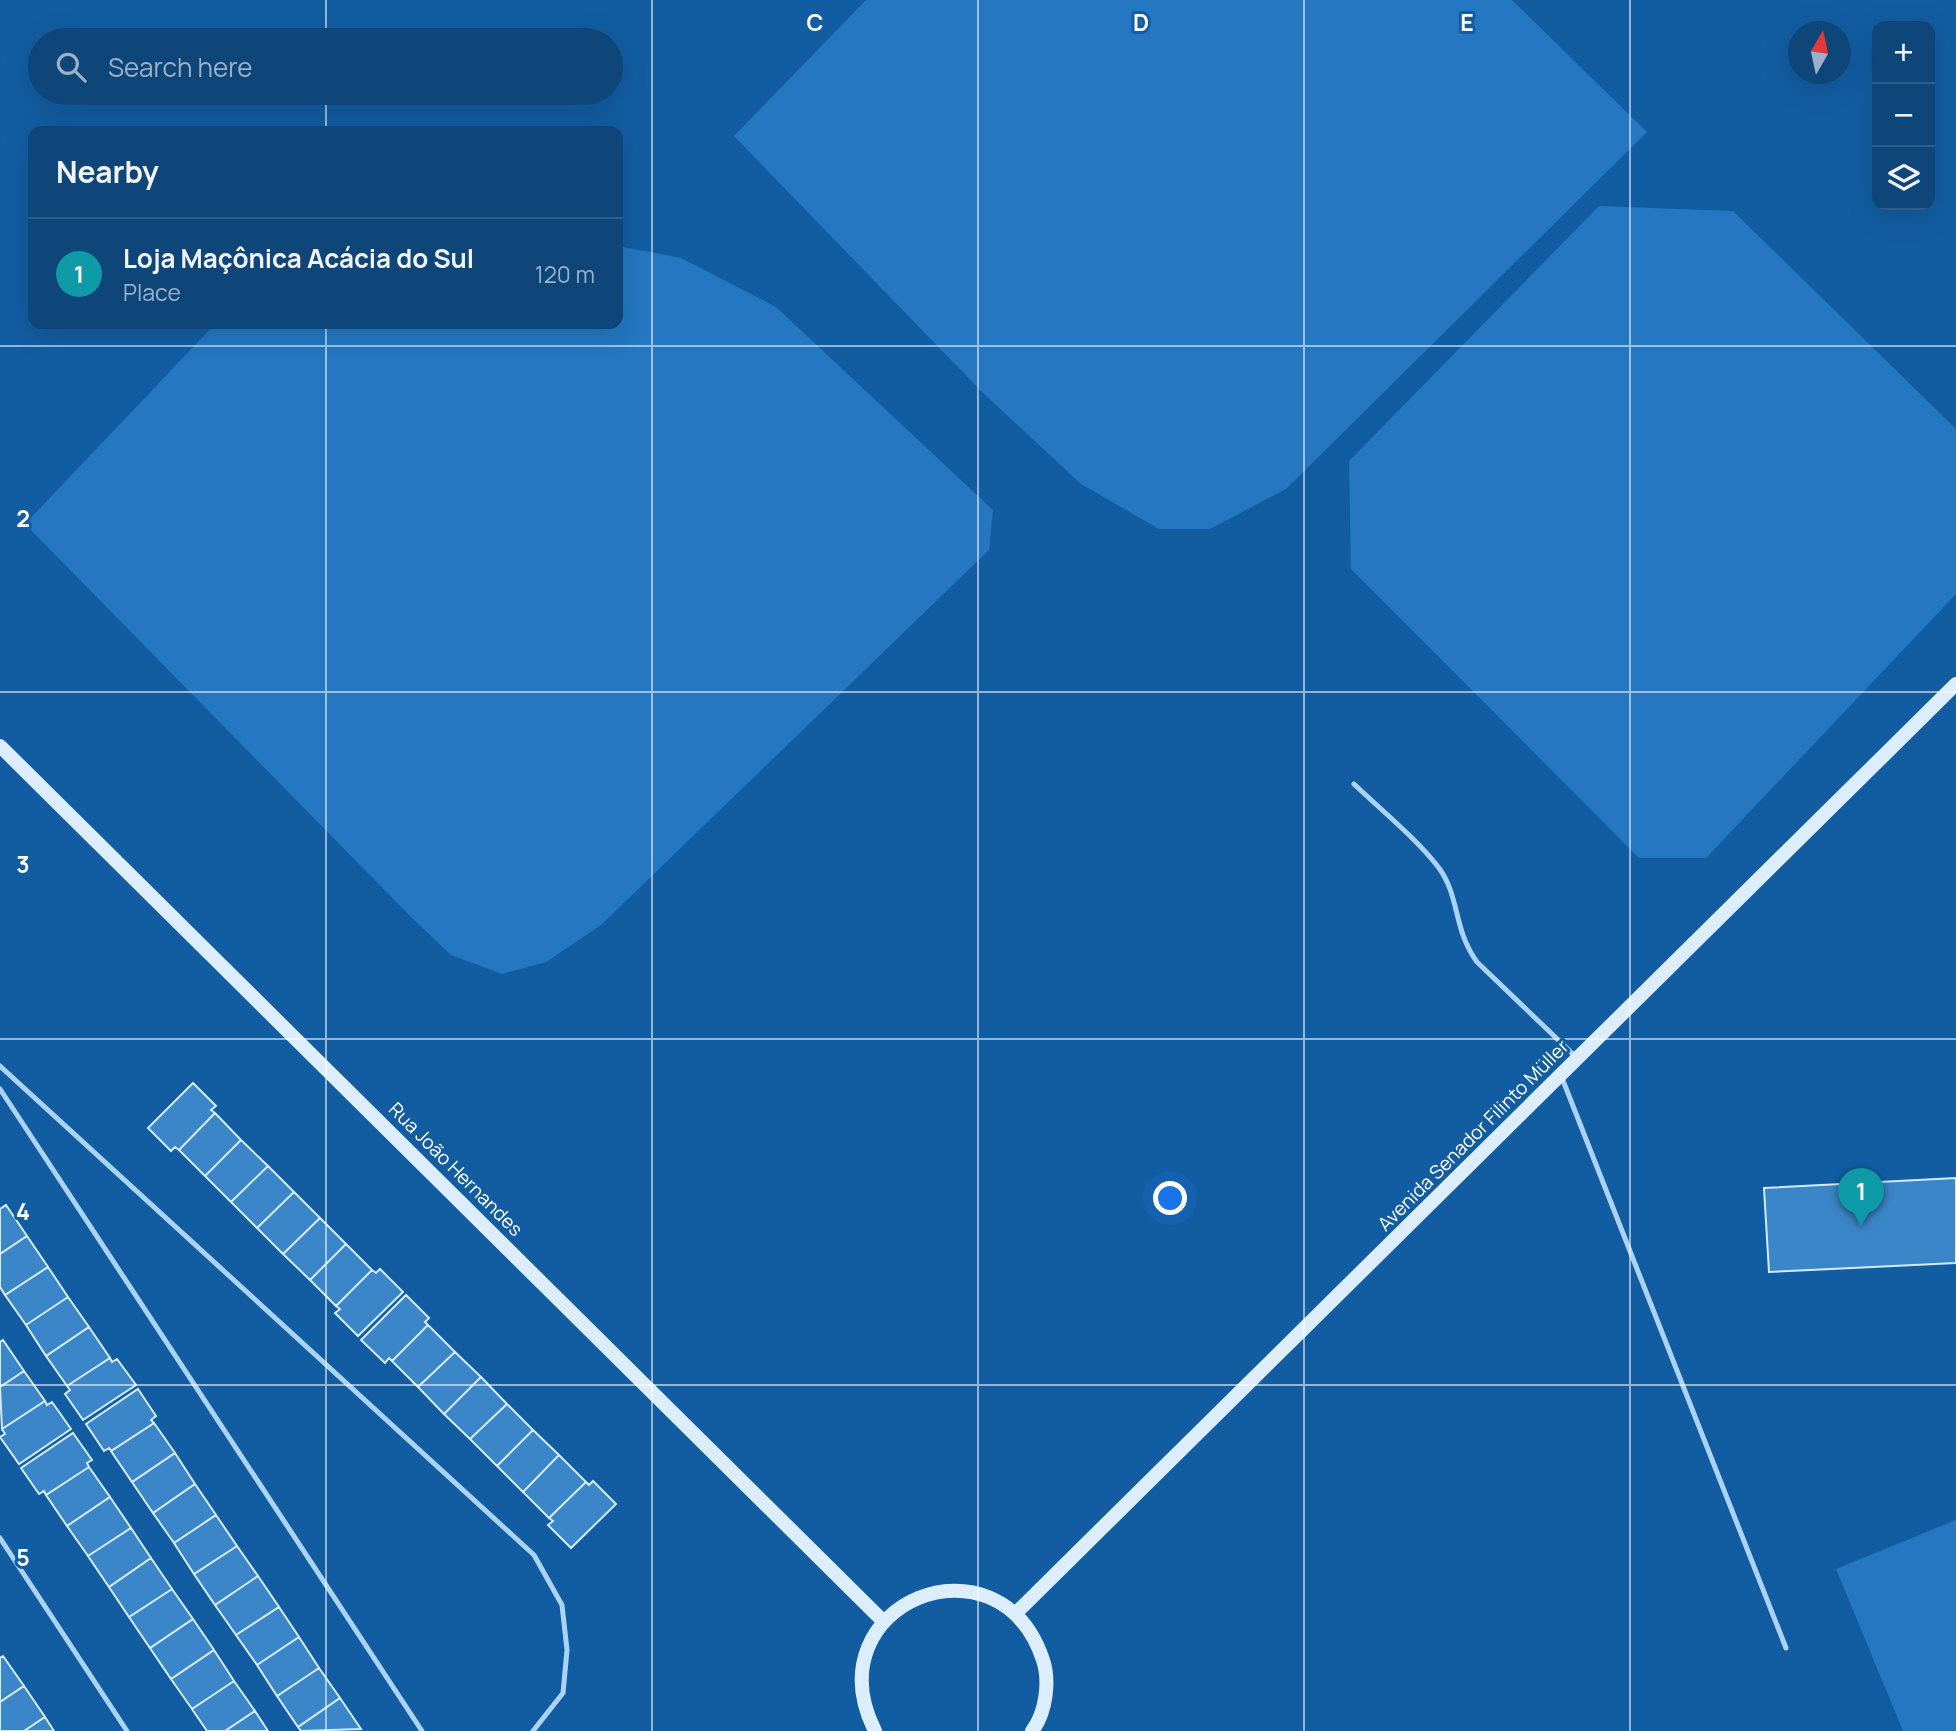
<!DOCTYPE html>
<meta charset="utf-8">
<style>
:root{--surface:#0e467a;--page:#174d7f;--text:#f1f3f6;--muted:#9bb1c7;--line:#2e5e8b;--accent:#ffc96f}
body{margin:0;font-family:Manrope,sans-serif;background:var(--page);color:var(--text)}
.controls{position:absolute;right:21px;top:21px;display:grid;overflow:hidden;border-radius:14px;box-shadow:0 7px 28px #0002}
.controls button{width:63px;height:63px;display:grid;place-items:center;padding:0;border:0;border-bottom:2px solid var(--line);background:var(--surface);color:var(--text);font:35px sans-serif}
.compass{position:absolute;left:1788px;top:21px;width:63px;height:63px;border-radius:50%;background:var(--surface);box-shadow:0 7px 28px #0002;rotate:9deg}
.you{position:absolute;left:1171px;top:1199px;width:24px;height:24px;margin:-18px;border:5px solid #fff;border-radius:50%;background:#1a73e8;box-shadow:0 0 0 10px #1a73e833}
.badge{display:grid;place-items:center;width:46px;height:46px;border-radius:50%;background:var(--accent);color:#fff;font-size:23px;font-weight:700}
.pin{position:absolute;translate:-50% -58px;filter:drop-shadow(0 2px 4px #0008)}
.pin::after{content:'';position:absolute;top:37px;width:24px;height:21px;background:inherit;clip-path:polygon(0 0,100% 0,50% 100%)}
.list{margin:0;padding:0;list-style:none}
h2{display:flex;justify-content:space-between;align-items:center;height:91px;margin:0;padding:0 28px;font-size:30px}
h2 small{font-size:23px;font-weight:400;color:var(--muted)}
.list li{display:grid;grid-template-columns:46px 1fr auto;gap:21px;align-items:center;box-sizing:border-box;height:112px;padding:0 28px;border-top:2px solid var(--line)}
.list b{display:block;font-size:26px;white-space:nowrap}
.list p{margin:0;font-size:23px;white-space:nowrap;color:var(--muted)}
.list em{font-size:23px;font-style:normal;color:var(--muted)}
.icon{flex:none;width:38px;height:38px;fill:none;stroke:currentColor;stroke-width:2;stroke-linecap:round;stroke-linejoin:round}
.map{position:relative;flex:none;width:1956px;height:1731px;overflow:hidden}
.search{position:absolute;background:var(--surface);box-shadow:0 7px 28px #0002;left:28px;top:28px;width:595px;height:77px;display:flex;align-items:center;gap:18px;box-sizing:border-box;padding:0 24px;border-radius:38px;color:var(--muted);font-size:26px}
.panel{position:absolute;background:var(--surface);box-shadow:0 7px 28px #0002;left:28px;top:126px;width:595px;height:203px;border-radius:14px}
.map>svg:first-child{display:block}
</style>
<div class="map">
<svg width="1956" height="1731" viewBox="0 0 1956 1731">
<rect width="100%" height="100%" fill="#125da2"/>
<!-- green -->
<path fill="#2477c0" d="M866 0H1512L1647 132 1286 489 1210 529H1159L1081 484 981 391 734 136Z
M1599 206 1733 211 1956 429V594L1706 858H1639L1351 569 1349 461Z
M618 246 681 258 776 307 993 510 989 550 601 925 546 962 502 974 451 955 412 918 25 524 215 324H618Z
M1956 1520V1731H1903L1836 1569Z"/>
<!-- building -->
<path fill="#3b86c8" stroke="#d4ebfe" stroke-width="2" d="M193 1083 216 1106 211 1110 215 1113 179 1150 175 1147 171 1151 148 1128Z
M215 1113 241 1140 205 1176 179 1150Z
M241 1140 268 1166 231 1202 205 1176Z
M268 1166 294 1192 257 1228 231 1202Z
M1956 1178V1263L1769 1272 1764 1188Z
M294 1192 320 1218 283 1254 257 1228Z
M6 1205 27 1236 0 1254V1209Z
M320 1218 346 1244 310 1280 283 1254Z
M27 1236 48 1267 5 1295 0 1287V1254Z
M346 1244 372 1270 336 1306 310 1280Z
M48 1267 68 1297 26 1325 5 1295Z
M380 1269 403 1292 358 1336 335 1313 340 1309 336 1306 372 1270 376 1273Z
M406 1295 429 1318 425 1322 428 1325 392 1361 389 1358 385 1363 361 1340Z
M68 1297 89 1327 46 1356 26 1325Z
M428 1325 455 1352 418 1387 392 1361Z
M89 1327 110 1358 67 1386 46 1356Z
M3 1340 24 1371 0 1387V1342Z
M455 1352 481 1377 444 1414 418 1387Z
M110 1358 112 1362 117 1359 136 1385 83 1420 65 1394 70 1390 67 1386Z
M24 1371 45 1401 2 1429 0 1387Z
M481 1377 507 1404 470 1439 444 1414Z
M138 1389 156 1416 151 1420 154 1423 111 1451 109 1448 104 1451 86 1424Z
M45 1401 47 1405 52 1402 71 1429 19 1464 0 1437 5 1434 2 1429Z
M507 1404 533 1430 497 1466 470 1439Z
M154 1423 175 1453 132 1482 111 1451Z
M533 1430 559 1455 523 1492 497 1466Z
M73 1433 92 1460 87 1463 89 1467 46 1495 44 1491 39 1494 21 1468Z
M175 1453 195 1484 153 1513 132 1482Z
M559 1455 586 1482 549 1518 523 1492Z
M89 1467 110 1497 67 1526 46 1495Z
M593 1481 616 1504 571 1548 548 1525 553 1521 549 1518 586 1482 589 1485Z
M195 1484 216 1515 174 1543 153 1513Z
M110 1497 131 1528 88 1556 67 1526Z
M216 1515 237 1546 194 1574 174 1543Z
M131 1528 151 1558 109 1587 88 1556Z
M237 1546 258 1576 215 1605 194 1574Z
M151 1558 172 1589 129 1617 109 1587Z
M258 1576 279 1607 236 1635 215 1605Z
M172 1589 193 1619 150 1648 129 1617Z
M279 1607 299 1637 257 1665 236 1635Z
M193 1619 214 1650 171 1679 150 1648Z
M299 1637 319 1668 277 1696 257 1665Z
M214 1650 234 1681 192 1709 171 1679Z
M3 1656 24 1686 0 1702V1658Z
M319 1668 340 1698 298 1727 277 1696Z
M234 1681 255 1711 225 1731H207L192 1709Z
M24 1686 45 1717 24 1731H0V1702Z
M340 1698 361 1729 301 1731 298 1727Z
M255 1711 268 1731H225Z
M45 1717 54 1731H24Z"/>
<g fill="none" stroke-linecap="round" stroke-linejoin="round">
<!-- lane -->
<path stroke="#abd3f5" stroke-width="5" d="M1354 784C1381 810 1417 839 1439 868 1460 897 1453 929 1477 962L1577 1058
M0 1066 534 1555 562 1605 567 1650 563 1693 533 1731
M1562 1078 1786 1648
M0 1089 422 1731
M0 1538 127 1731"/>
<!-- secondary -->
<path stroke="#dcedfe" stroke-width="14" d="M0 746 883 1621
M1016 1613 1956 684
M875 1731C811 1603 999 1528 1043 1660 1050 1681 1046 1713 1032 1731"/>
</g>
<!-- grid -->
<path fill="none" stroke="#fff" stroke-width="2" stroke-opacity="0.55" d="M326 0V40M652 0V1731M978 0V1731M1304 0V1731M1630 0V1731M326 93V131M326 324V1731M0 346H1956M0 692H1956M0 1039H1956M0 1385H1956"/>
<g text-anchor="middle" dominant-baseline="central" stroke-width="6" stroke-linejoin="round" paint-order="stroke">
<!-- street labels -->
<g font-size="19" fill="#fff" stroke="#125da2">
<text transform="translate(1473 1135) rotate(-45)">Avenida Senador Filinto Müller</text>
<text transform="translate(456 1169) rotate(45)">Rua João Hernandes</text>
</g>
</g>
<g font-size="23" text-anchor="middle" font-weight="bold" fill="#fff" stroke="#125da2" stroke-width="6" stroke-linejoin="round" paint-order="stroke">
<text x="815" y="31">C</text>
<text x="1141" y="31">D</text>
<text x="1467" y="31">E</text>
<text x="23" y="527">2</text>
<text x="23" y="873">3</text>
<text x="23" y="1220">4</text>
<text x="23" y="1566">5</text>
</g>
</svg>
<div class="controls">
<button>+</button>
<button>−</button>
<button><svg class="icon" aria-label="layers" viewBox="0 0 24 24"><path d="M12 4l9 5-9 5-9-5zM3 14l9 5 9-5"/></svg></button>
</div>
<svg class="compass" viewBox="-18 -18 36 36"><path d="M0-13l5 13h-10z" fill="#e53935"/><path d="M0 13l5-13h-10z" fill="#9bb1c7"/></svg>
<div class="you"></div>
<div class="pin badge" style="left:1861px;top:1226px;background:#0f9aa8">1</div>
<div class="search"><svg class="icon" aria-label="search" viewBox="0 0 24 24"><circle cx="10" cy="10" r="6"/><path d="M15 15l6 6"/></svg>Search here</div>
<section class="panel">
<h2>Nearby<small></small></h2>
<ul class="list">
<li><span class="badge" style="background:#0f9aa8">1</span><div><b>Loja Maçônica Acácia do Sul</b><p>Place</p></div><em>120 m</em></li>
</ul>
</section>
</div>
